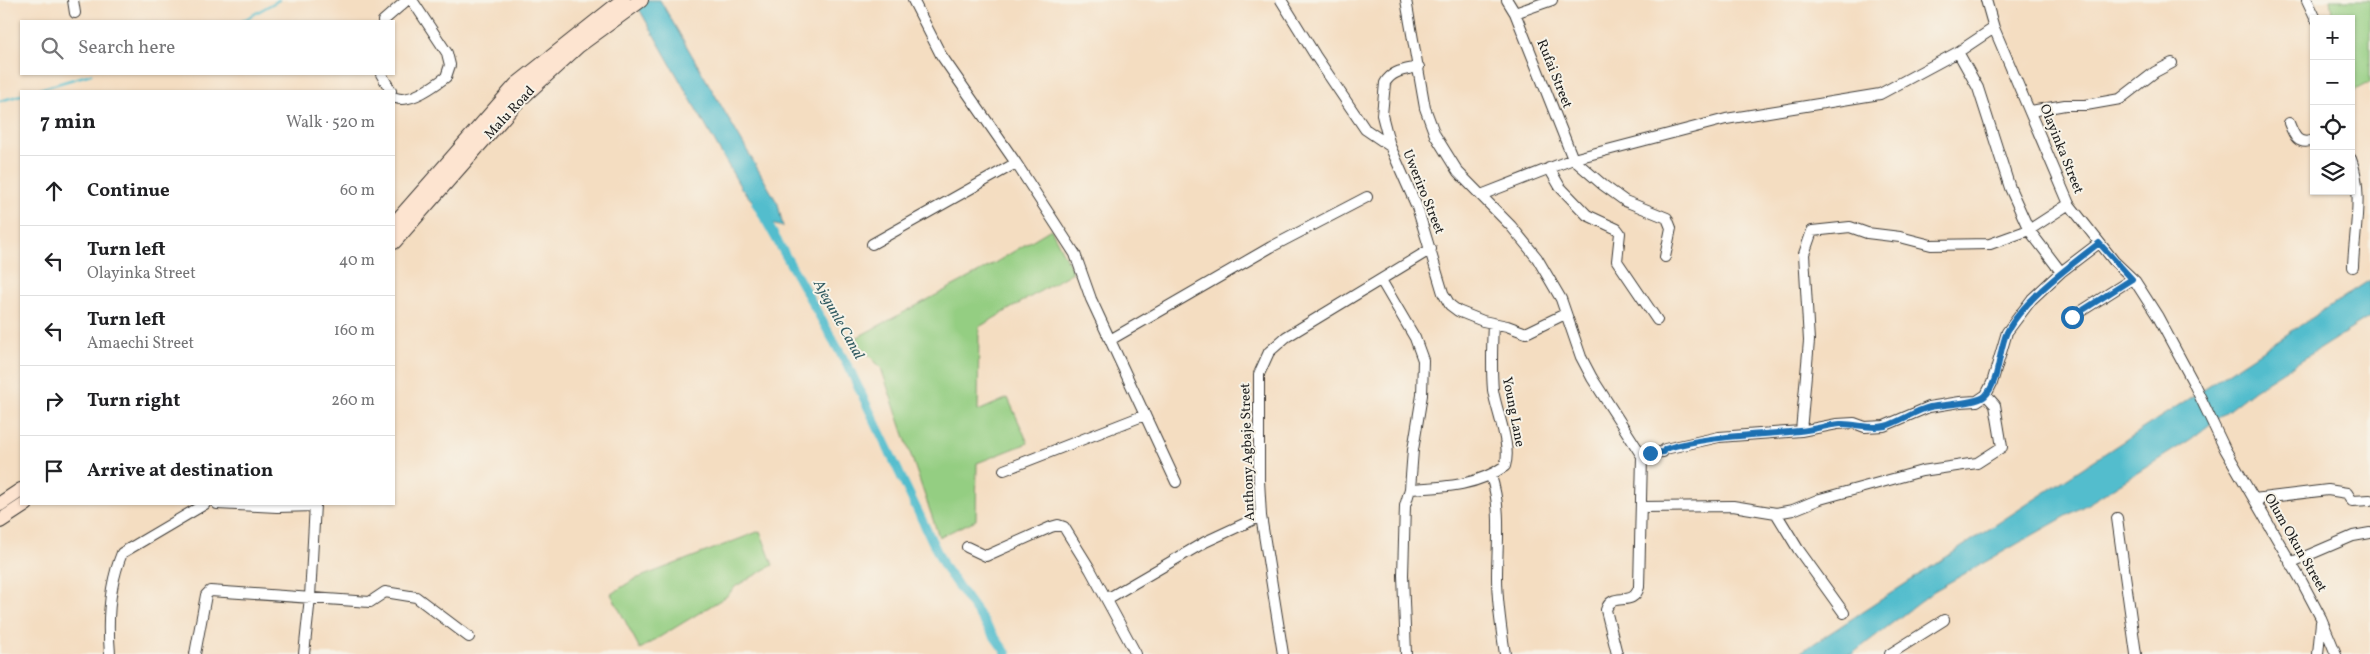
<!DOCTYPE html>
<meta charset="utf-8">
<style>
:root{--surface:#fff;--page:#f6f6f6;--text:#202124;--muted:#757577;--line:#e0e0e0}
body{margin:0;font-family:Vollkorn,serif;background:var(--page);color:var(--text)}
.controls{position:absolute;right:15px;top:15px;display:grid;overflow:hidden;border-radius:0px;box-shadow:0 1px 4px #0004}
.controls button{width:45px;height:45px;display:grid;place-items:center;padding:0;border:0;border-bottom:1px solid var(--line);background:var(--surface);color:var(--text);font:25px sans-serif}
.stop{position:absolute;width:15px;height:15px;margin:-11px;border:4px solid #1f6fb2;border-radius:50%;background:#fff}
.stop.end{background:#1f6fb2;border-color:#fff;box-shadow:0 1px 5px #0008}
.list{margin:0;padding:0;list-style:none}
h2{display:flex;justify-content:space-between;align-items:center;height:65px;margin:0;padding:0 20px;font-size:21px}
h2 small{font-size:16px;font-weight:400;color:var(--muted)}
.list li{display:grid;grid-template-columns:32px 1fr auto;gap:15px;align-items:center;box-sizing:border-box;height:70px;padding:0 20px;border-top:1px solid var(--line)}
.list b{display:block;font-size:19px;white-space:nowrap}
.list p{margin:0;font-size:16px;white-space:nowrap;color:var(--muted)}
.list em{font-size:16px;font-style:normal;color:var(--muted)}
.icon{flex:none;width:28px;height:28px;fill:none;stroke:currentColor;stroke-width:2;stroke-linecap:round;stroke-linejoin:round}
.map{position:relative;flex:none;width:2370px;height:654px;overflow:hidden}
.search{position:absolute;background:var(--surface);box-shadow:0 1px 4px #0004;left:20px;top:20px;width:375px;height:55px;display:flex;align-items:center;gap:12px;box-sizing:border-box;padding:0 18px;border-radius:0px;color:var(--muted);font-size:19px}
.panel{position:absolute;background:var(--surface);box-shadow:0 1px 4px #0004;left:20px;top:90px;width:375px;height:415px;border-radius:0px}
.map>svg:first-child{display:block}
</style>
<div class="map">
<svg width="2370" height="654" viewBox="0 0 2370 654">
<rect width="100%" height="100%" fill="#f7f3e8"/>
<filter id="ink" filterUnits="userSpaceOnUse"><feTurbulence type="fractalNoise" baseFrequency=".02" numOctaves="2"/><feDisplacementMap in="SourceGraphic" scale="10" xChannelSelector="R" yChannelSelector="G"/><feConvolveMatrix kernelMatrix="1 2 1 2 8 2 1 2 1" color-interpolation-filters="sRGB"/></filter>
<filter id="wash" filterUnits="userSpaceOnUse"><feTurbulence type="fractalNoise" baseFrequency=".0096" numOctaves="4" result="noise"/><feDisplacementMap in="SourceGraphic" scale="20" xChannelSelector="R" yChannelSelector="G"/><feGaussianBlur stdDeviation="1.12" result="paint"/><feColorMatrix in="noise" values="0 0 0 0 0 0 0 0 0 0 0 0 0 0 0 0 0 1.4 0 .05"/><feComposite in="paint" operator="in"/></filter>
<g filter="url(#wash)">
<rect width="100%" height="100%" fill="#f4ddc1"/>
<!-- green -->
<path fill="#94ce82" stroke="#58754f" d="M2330 0H2370V82L2351 92V19H2333Z
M1051 229 1073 272 979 327 978 411 1008 398 1028 443 977 463 976 520 939 537 881 368 854 339 983 270Z
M760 531 773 565 736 586 727 596 640 649 611 594 633 580Z"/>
<!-- water -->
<path fill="#52bdcd" stroke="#376c74" d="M634 0H660L778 204 783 227 772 224 741 188Z
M2370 280V317L2254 390 2191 439 2091 502 1934 591 1852 654H1798Z"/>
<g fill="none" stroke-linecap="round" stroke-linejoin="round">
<!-- stream -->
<path stroke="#52bdcd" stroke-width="2.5" d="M242 21 279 0
M33 91 91 74
M0 101 21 95"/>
<!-- canal -->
<path stroke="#52bdcd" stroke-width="9" d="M756 203 851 372 945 568 1007 654"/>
</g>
</g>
<g filter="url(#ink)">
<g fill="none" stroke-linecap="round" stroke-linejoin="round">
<!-- street casing -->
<g stroke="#3c3935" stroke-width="12">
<path id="street" d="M73 0 75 13
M913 0 941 55 1016 163 1075 254 1091 299 1176 482
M1281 0 1315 55 1365 129 1390 146
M1406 0 1425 108 1435 135 1458 172 1511 226 1537 258 1561 299 1581 357 1592 378 1642 456 1639 587C1633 609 1612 590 1606 610L1617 654
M1507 0 1515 13 1573 159 1603 185 1625 201 1667 218 1671 228 1665 257
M1986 0 1994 28 2069 204 2114 261 2135 281 2158 317 2193 382 2225 449 2302 582 2321 618 2336 654
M2307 0 2316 19
M1515 13 1552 0
M383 21 407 0
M1958 52 1978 88 2010 188 2029 230 2061 272
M1419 67C1406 70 1392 70 1385 83L1382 115 1390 146 1417 207 1443 293 1450 305 1458 311 1483 321 1507 326 1526 333 1565 314
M381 74 391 91
M396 98C411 103 434 86 446 77L450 65 447 53 412 0
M2031 111 2065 105H2086L2120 99 2155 72 2172 63
M2289 123C2294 136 2298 146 2314 140
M2351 159C2364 193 2354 232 2353 267
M1549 168 1560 187 1587 215 1617 229 1620 233 1617 261 1657 320
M1481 195 1573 159 1726 119 1880 94 1958 52 1994 28
M872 244 1016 163
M1381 280 1415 338 1423 360 1422 395 1413 450 1410 489 1405 506 1403 575 1406 654
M2072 317 2132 279
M1110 340 1271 247 1367 197
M1801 431 1809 341 1804 254 1812 231 1850 227 1867 233 1900 237 1931 245 1990 244 2029 230 2069 204
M1642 456 1650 453 1663 452 1665 449 1719 437 1801 431 1837 424 1854 423 1865 427 1884 426 1929 407 1960 402 1977 401 1986 395
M1004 470 1145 415
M1491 476C1502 509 1497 543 1497 577 1497 603 1501 628 1505 654
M1410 489C1444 487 1477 486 1505 466 1512 446 1496 411 1493 390 1491 367 1492 346 1493 323
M2254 499 2328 490 2347 493 2352 501 2370 500
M217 504 277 507 315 506
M1642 507 1733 506 1776 513 1798 549 1844 613
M1776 513 1793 510 1820 499 1922 471 1977 463 2002 447 1995 405 1986 395 1992 383 2007 332 2032 299 2061 272 2099 243
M2117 518 2136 654
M967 547 986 556 1051 527 1058 525 1064 527 1090 569 1136 654
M2290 563 2353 536 2370 533
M1107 599 1205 542 1261 516
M110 654C107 619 109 585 122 553L205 504
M195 654 206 595 210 591 370 602 385 592 416 597 469 637
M304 654 310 597 315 504
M1283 654 1261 516 1259 480V374L1269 352 1286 337 1431 249
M1890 654 1944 620
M2318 654 2321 622"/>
</g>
<!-- secondary casing -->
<g stroke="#3c3935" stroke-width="16">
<path id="secondary" d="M394 224 516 85 623 0
M394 242 516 103 578 46 641 0
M0 504 21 490
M0 521 26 504"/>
</g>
<!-- street -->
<use href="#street" stroke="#fff" stroke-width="10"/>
<!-- secondary -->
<use href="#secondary" stroke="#fde4d0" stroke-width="14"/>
</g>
</g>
<g fill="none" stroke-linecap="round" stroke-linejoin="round" filter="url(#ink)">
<!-- route -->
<path stroke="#1f6fb2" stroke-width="6" d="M1650 453 1664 452 1665 449C1709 435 1754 436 1799 431 1813 430 1827 425 1840 424 1856 423 1869 430 1885 426 1900 422 1914 411 1930 407 1943 404 1976 404 1985 396 2000 381 1998 351 2007 332 2024 299 2070 266 2099 243L2132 279 2072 317"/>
</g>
<g text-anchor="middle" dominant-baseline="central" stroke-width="4" stroke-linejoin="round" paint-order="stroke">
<!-- street labels -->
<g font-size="14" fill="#1c1c1c" stroke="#f7f3e8">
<text transform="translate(1554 74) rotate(68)">Rufai Street</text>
<text transform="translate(510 113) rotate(-47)">Malu Road</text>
<text transform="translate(2061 149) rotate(68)">Olayinka Street</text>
<text transform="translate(1423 192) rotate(68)">Uweriro Street</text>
<text transform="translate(1513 412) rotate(79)">Young Lane</text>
<text transform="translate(1248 452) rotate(-92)">Anthony Agbaje Street</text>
<text transform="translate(2295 543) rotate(60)">Olum Okun Street</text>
</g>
<!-- water labels -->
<g font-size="15" font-style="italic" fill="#325c63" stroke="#f7f3e8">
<text transform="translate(838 320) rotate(61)">Ajegunle Canal</text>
</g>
</g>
</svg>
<div class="controls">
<button>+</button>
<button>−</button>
<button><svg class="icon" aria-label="locate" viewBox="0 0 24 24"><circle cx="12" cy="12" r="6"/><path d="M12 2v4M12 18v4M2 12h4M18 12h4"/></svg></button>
<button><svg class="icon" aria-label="layers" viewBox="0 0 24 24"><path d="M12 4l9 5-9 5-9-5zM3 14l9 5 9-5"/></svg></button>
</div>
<div class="stop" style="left:2072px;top:317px"></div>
<div class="stop end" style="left:1650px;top:453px"></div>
<div class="search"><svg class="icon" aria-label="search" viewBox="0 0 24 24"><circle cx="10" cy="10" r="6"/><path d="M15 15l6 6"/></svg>Search here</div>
<section class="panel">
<h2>7 min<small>Walk · 520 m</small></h2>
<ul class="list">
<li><svg class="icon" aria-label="ahead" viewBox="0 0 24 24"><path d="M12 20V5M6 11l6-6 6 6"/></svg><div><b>Continue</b></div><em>60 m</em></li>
<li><svg class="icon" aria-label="left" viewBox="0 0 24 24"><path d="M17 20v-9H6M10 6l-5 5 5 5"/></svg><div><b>Turn left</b><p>Olayinka Street</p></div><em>40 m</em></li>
<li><svg class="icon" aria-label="left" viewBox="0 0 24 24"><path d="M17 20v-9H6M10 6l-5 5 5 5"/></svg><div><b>Turn left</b><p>Amaechi Street</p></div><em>160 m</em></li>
<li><svg class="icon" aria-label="right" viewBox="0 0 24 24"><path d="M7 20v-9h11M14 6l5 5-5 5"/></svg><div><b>Turn right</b></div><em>260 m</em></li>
<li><svg class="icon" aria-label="arrive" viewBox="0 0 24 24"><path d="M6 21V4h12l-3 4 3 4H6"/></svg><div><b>Arrive at destination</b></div></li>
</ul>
</section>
</div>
